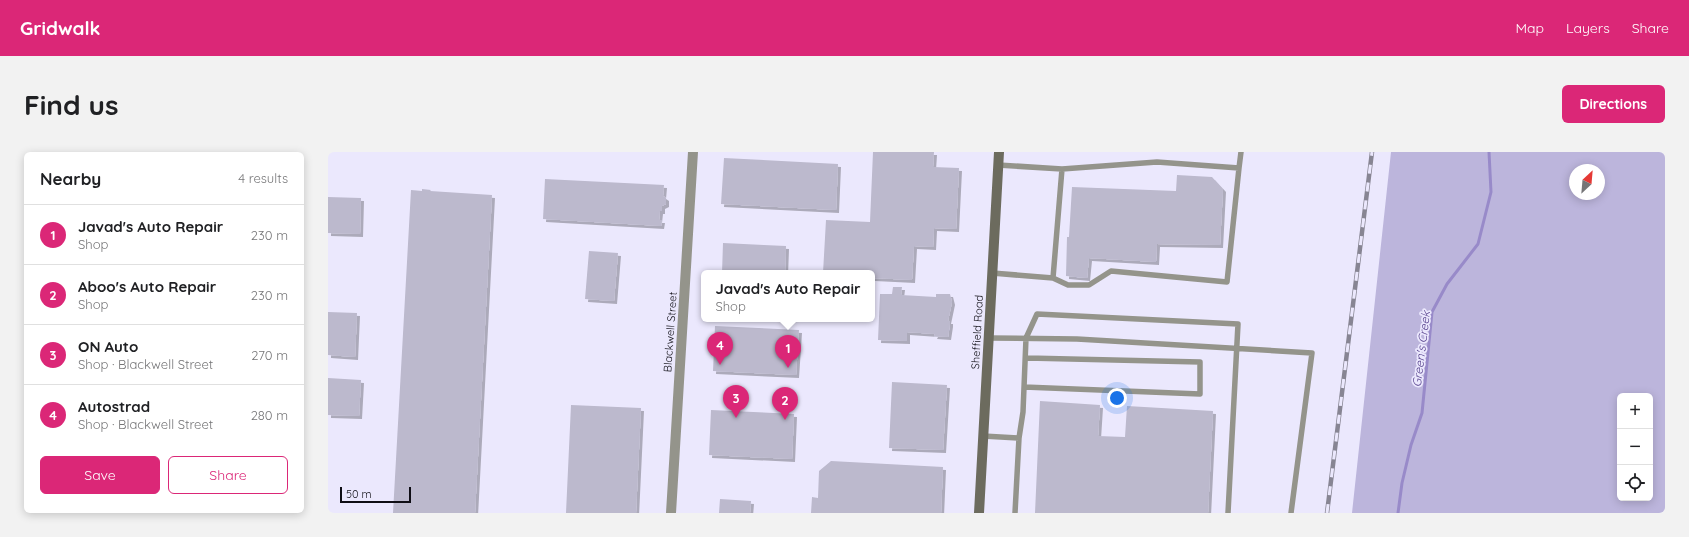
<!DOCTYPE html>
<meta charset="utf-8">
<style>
:root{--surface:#fff;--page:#f2f2f2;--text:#202124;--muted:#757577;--line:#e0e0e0;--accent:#db2777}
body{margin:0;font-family:Quicksand,sans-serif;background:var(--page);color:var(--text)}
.controls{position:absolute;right:12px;bottom:12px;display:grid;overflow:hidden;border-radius:6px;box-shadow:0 2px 10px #0003}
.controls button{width:36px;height:36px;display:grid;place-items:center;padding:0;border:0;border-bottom:1px solid var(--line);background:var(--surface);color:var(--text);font:20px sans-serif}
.compass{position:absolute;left:1241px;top:12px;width:36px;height:36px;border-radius:50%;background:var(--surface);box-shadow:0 2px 10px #0003;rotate:26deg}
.scale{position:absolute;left:12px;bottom:10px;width:71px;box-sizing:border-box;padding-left:4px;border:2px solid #0f0e15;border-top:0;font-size:11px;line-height:14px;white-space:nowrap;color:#0f0e15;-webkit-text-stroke:3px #ebe8fd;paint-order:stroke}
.you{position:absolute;left:789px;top:246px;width:14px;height:14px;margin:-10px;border:3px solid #fff;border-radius:50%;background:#1a73e8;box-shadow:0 0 0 6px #1a73e833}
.badge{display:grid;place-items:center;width:26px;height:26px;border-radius:50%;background:var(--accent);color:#fff;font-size:13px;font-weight:700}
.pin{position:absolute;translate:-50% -33px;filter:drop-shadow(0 1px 2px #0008)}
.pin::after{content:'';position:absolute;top:21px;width:14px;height:12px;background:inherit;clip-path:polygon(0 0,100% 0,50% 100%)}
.popup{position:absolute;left:373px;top:118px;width:174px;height:52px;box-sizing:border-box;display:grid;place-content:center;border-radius:6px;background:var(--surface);filter:drop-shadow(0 1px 3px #0005);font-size:13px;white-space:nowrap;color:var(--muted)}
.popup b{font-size:15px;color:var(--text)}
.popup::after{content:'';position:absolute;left:50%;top:100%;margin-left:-8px;border:8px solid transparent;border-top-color:var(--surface)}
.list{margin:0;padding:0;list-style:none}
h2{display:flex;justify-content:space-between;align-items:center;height:52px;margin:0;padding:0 16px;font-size:17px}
h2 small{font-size:13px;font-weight:400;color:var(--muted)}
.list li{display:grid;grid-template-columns:26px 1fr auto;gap:12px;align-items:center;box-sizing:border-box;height:60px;padding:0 16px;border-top:1px solid var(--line)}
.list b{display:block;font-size:15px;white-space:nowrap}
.list p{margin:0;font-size:13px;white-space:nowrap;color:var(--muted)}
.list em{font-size:13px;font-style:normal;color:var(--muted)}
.actions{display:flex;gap:8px;padding:12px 16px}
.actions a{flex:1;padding:9px 0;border:1px solid var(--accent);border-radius:6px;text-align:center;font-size:14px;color:var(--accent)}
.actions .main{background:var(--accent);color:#fff}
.icon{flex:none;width:22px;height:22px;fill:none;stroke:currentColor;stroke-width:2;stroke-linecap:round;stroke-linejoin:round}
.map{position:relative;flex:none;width:1337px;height:361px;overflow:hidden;border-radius:6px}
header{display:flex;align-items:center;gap:24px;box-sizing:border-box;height:56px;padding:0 20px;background:var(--accent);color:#fff}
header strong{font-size:19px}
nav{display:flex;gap:22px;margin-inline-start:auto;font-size:14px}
.intro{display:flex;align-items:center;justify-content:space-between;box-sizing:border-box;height:96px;padding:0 24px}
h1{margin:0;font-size:28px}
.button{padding:10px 18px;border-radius:6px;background:var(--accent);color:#fff;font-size:14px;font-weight:700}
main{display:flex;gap:24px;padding:0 24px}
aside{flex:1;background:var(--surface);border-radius:6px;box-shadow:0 2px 10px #0003}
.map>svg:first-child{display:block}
</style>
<header>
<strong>Gridwalk</strong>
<nav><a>Map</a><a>Layers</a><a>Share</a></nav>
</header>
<div class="intro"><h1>Find us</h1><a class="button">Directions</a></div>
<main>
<aside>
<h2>Nearby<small>4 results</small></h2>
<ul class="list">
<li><span class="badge">1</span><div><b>Javad's Auto Repair</b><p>Shop</p></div><em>230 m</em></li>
<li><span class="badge">2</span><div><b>Aboo's Auto Repair</b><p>Shop</p></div><em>230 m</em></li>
<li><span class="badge">3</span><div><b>ON Auto</b><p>Shop · Blackwell Street</p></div><em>270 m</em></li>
<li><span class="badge">4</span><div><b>Autostrad</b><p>Shop · Blackwell Street</p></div><em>280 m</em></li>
</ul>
<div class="actions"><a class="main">Save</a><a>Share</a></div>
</aside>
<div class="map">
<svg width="1337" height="361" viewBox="0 0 1337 361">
<defs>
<filter id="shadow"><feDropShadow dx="3" dy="3" stdDeviation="0" flood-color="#0004"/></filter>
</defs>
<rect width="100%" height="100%" fill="#ebe8fd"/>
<!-- green -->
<path fill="#bcb5dc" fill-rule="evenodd" d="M1063 0H1337V361H1024ZM1247 18H1271V42H1247ZM1292 244H1322V346H1292Z"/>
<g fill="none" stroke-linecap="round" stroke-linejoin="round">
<!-- stream -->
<path stroke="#988ac9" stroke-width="3" d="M1070 361 1074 331 1083 293 1094 261 1104 160 1119 132 1150 92 1163 40 1161 0"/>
</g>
<!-- building -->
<path fill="#bcb9cd" filter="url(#shadow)" d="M545 0H606L605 15 631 16 628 77 606 76 605 95 586 94 584 128 544 126V121H495L498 68 542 70Z
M396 6 510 12 508 58 393 52Z
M849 23 884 25 895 37 892 93 829 92 828 110 761 106 759 126 738 124 739 85H741L744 35 848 39Z
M217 27 336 33 335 44 338 46V52L334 54V59H332L331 68H334L333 74 215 67Z
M94 37 103 38 102 39 164 43 147 361H65L83 38 94 39Z
M0 45 33 46 32 82 0 81Z
M395 91 458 94 457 121H394Z
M261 99 290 101 286 149 257 147Z
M565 135H574L573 143 608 145V142H622L624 150 620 169H622V172L620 185 606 184 607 182 579 180V189L550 188 552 142H564Z
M0 160 29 161 27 205 0 203Z
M387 174 471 178 468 223 385 219Z
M0 226 33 228 31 264 0 263Z
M564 230 619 233 615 298 561 296Z
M712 249 772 253 770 284 797 285 799 254 885 259 880 361H707Z
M243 253 313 256 308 361H238Z
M383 258 466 262 464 307 381 303Z
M503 309 615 315 613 361H483L484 345 490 346 491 319Z
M392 347 423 349 422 361H391Z"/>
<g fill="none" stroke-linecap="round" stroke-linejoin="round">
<!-- lane -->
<path stroke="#94948b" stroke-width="5.5" d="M670 13 734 17 829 10 911 16 899 130 783 119 761 133H740L725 126
M911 16 913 0
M664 121 725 126 734 17
M661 186 749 187 984 201 963 361
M696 235 872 242V210L699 206
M655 284 691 286 695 260 698 186 709 162 910 172 900 361
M687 361 691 286"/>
<!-- street -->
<path stroke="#94948b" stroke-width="10" d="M343 361 365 0"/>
<!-- secondary -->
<path stroke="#6c6b5e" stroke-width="10" d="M651 361 671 0"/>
<!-- rail casing -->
<g stroke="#878593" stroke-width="4.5">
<path id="rail" d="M999 361 1044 0"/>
</g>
<!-- rail -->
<use href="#rail" stroke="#ebe8fd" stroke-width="3" stroke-dasharray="9" stroke-linecap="butt"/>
</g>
<g text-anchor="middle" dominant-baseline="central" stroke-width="3.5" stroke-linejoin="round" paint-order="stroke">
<!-- street labels -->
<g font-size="11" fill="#0f0e15" stroke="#ebe8fd">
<text transform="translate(342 180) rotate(-86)">Blackwell Street</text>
<text transform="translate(649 180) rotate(-87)">Sheffield Road</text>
</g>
<!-- water labels -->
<g font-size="12" font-style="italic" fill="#543f8b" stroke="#ebe8fd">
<text transform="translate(1093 197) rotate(-83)">Green's Creek</text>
</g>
</g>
</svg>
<div class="controls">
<button>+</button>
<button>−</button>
<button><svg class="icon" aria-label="locate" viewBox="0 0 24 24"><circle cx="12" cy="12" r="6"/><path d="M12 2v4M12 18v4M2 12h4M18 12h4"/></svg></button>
</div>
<svg class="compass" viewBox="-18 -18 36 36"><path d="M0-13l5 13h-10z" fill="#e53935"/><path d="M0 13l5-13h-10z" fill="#757577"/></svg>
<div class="scale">50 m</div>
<div class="you"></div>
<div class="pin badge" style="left:460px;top:216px">1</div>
<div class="popup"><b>Javad's Auto Repair</b>Shop</div>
<div class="pin badge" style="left:457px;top:268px">2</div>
<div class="pin badge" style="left:408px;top:266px">3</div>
<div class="pin badge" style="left:392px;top:213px">4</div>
</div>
</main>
